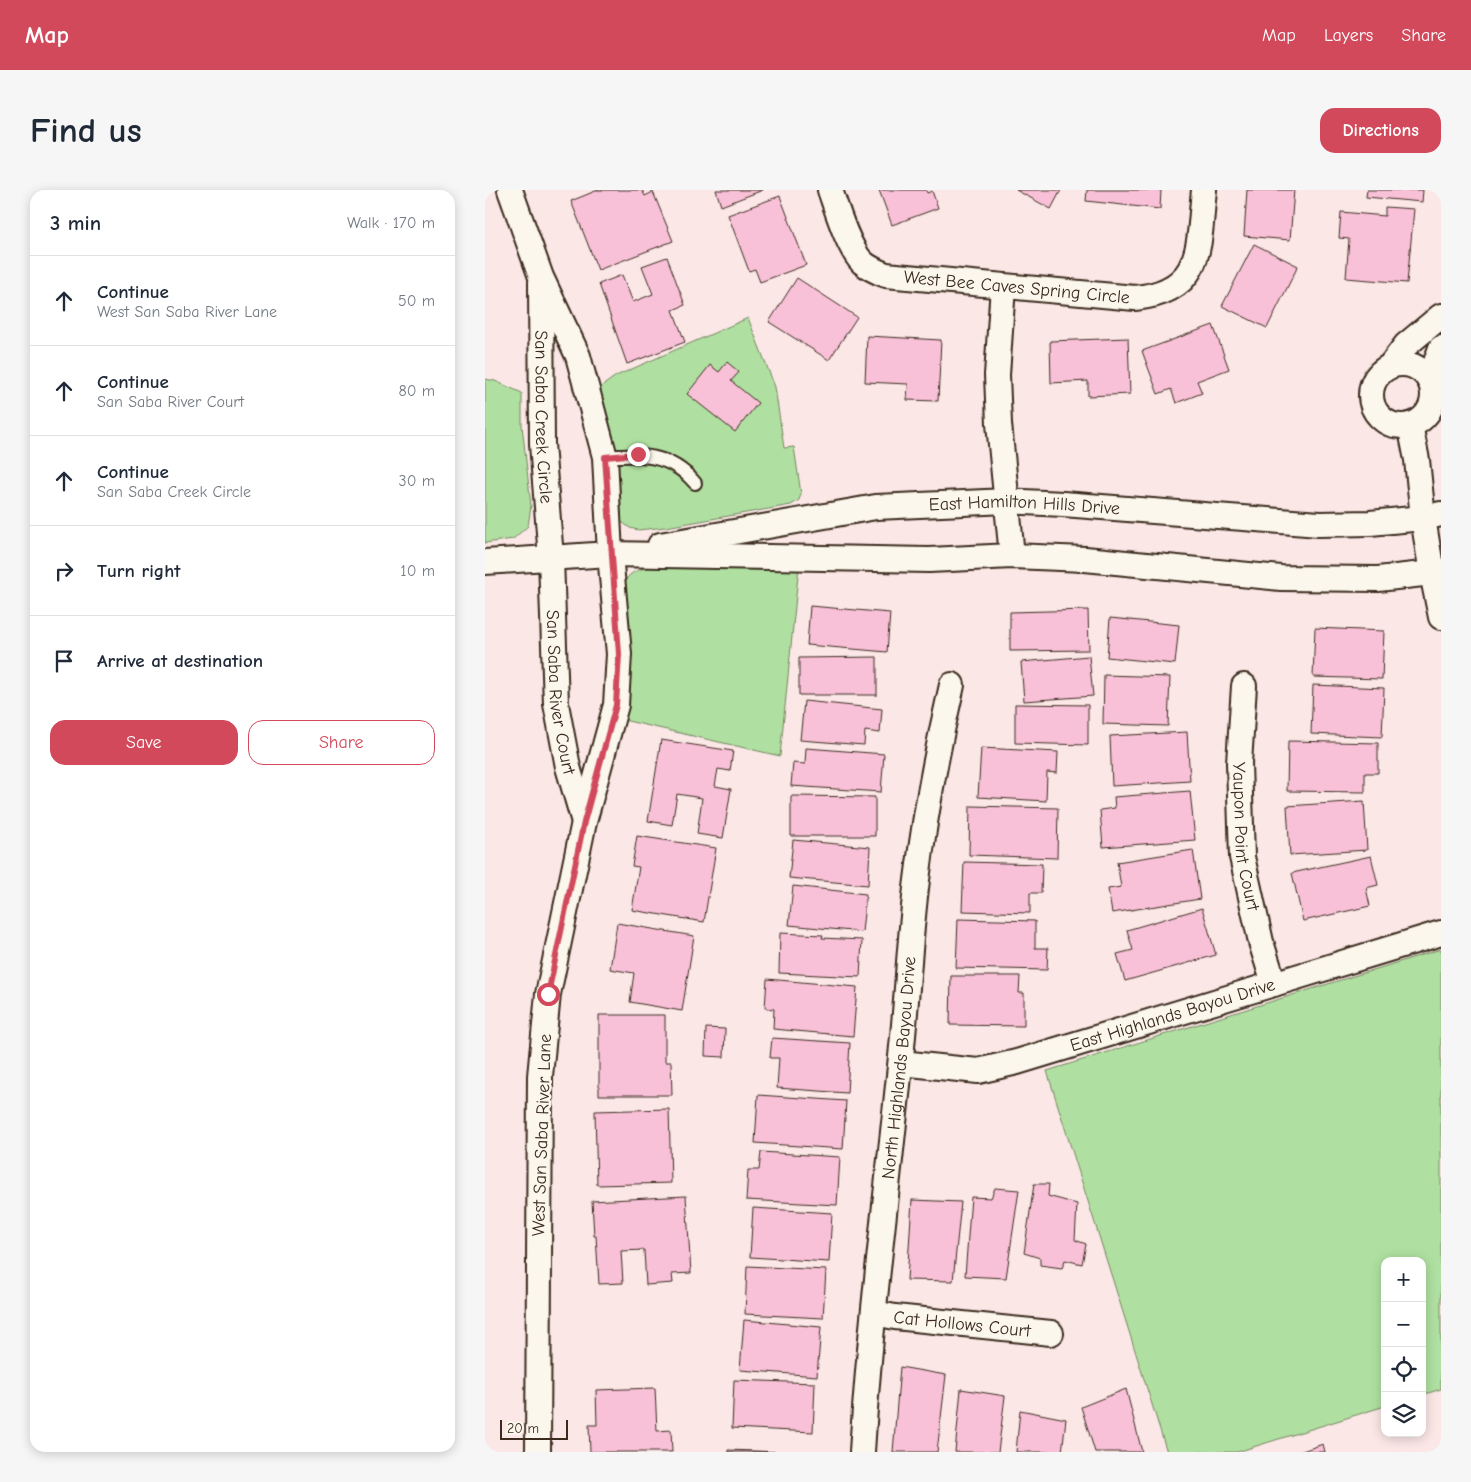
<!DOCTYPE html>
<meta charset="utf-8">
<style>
:root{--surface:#fff;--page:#f6f6f7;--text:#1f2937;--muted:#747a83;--line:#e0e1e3;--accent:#d1495b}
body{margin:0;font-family:"Comic Neue",sans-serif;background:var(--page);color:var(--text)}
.controls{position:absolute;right:15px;bottom:15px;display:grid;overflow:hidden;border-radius:10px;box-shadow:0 2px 12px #0003}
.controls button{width:45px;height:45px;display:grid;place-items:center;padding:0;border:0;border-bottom:1px solid var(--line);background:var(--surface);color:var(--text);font:25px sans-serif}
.scale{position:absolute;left:15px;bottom:12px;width:68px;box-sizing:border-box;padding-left:5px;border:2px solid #3b2a1e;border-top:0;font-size:14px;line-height:18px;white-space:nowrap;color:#3b2a1e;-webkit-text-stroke:4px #fbf7ec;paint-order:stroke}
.stop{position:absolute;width:15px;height:15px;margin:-11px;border:4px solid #d1495b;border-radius:50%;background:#fff}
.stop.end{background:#d1495b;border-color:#fff;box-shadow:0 1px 5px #0008}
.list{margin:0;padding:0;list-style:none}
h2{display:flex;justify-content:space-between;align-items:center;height:65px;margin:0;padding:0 20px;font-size:21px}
h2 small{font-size:16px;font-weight:400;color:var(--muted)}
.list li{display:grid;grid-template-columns:32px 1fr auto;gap:15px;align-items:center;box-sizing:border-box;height:90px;padding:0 20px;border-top:1px solid var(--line)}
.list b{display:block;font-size:19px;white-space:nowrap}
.list p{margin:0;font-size:16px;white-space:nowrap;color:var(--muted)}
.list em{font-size:16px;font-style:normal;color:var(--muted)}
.actions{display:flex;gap:10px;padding:15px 20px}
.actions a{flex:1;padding:11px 0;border:1px solid var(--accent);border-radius:15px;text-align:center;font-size:18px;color:var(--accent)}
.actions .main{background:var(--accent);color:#fff}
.icon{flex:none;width:28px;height:28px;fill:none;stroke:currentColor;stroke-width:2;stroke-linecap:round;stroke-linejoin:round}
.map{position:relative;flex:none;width:956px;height:1262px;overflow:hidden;border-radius:15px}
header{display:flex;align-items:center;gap:30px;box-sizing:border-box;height:70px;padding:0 25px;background:var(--accent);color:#fff}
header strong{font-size:24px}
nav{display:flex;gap:28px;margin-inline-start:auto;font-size:18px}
.intro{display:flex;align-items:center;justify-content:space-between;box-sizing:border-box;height:120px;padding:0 30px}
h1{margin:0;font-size:35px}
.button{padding:12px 22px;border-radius:15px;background:var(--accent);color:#fff;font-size:18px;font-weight:700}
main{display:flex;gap:30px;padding:0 30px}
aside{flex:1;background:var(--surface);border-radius:15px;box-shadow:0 2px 12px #0003}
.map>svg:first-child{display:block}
</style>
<header>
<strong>Map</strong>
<nav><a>Map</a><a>Layers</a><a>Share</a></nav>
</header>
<div class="intro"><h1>Find us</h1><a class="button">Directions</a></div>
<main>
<aside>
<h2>3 min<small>Walk · 170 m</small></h2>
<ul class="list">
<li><svg class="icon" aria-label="ahead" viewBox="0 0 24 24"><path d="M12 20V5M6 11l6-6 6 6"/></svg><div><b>Continue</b><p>West San Saba River Lane</p></div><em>50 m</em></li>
<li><svg class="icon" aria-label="ahead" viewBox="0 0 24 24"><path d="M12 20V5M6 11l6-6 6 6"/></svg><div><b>Continue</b><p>San Saba River Court</p></div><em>80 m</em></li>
<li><svg class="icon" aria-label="ahead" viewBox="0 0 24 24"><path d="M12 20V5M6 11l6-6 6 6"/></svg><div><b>Continue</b><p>San Saba Creek Circle</p></div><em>30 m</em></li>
<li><svg class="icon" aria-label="right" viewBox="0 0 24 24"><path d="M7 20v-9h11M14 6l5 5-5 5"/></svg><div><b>Turn right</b></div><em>10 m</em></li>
<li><svg class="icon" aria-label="arrive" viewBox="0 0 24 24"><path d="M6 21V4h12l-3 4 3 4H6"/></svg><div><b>Arrive at destination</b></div></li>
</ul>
<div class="actions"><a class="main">Save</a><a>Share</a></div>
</aside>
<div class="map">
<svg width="956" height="1262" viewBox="0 0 956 1262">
<rect width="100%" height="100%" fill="#fae7e6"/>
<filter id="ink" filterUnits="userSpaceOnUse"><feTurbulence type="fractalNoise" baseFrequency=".02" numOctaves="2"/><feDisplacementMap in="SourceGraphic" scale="10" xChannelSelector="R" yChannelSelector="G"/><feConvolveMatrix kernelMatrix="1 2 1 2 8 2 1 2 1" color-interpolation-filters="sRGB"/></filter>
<g filter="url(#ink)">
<!-- green -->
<path fill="#afe0a1" stroke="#758560" d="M263 128 290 197 299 258 309 257 316 304 314 310 306 315 181 337 153 340 145 338 134 330 110 201 131 186Z
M0 189 10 191 37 203V235L46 316 43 336 28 349 0 353Z
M174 376H314L295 566 134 529 136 400C143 379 155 379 174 376Z
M956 759V1199L937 1205V1071H900V1216L752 1262H682L562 881Z"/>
<!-- building -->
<path fill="#f9c1d8" stroke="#3b2a1e" d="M113 0H157L160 6 168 2 188 51 113 80 86 11Z
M231 0H278L236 16Z
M394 0H441L442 3 447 1 453 18 407 35Z
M531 0H576L566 19Z
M602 0H676L675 19 601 11Z
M762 0H809L805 50 759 46Z
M882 0H938L937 12 881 7Z
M295 6 321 75 275 92 270 79 264 81 243 25Z
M900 17 929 19 922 93 861 88 864 49 854 48 856 22 900 26Z
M769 54 813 76 782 138 737 116Z
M182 67 200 115 188 120 200 152 142 174 114 94 137 85 148 112 168 104 157 76Z
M312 88 372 127 344 170 284 132Z
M728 135 744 179 712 191 717 203 691 213 686 199 673 204 657 161Z
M382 146 456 150 453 211 422 210 423 194 380 192Z
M643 148 645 204 603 206V191L566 193 565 151Z
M242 172 254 182 246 191 273 213 250 242 202 204 225 175 234 182Z
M325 416 405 423 402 462 322 455Z
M603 420 604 460 525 461V422Z
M625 428 694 435 690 474 622 467Z
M830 438 899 441 897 489 828 487Z
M604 466 608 506 539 511 536 472Z
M392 467V505H314V468Z
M619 485 685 487 683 536 618 534Z
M828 495 899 498 897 547 826 544Z
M319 511 397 519 395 543 380 541 379 555 315 550Z
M530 514 603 515V555L530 553Z
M702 542 705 591 627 596 625 546Z
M176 550 248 561 245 581 233 579 230 596 246 599 238 648 212 644 217 608 192 604 187 635 163 631Z
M803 551 893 553V583H880V602L802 601Z
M321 558 399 564 396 602 306 596 308 573 320 574Z
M496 558 573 562 572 583 562 582 561 611 493 607Z
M705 601 710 650 618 657 615 620 630 618 629 607Z
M306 606 390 607V646H306Z
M879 611 882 660 805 665 802 616Z
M485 616 573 618 572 668 484 665Z
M152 646 231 658 219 732 147 720 154 677 147 676Z
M308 650 385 657 383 695 304 688Z
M708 660 715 709 627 723 623 699 636 697 632 672Z
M886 666 893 695 881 698 885 716 818 731 807 683Z
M479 672 557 674 556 703H545V723L477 721Z
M308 696 381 704 377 742 304 735Z
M717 718 731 765 640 791 632 764 648 760 642 740Z
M473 729 550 731V758H563L562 780 471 778Z
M132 733 209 746 197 821 145 812 149 783 125 779Z
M295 743 338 745 337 748 377 750 375 787 294 783Z
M466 786H535L534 803H539V836L465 835Z
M282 789 372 797 368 846 288 839 289 819 280 818Z
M114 825H180V872H186L187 905H114Z
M221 838 240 839 239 867 220 866Z
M287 848 365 853 362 903 292 898 294 868H285Z
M273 905 361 911 358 959 270 953Z
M184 919 186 993 112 995 110 921Z
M276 962 355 967 352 1015 261 1010 263 980H274Z
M549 994H564L563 1006 592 1014 590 1050 601 1054 597 1074 580 1070 577 1078 555 1075V1068L539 1063Z
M510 998 534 1000 521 1088 480 1086 486 1007 506 1008Z
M201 1006 206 1083 187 1084 188 1093 161 1095 159 1060 136 1061 138 1093 114 1094 111 1046H109L107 1011Z
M427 1010 476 1012 468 1091 422 1090Z
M268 1018 347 1023 344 1072 265 1067Z
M262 1076 341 1080 338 1128 260 1124Z
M259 1130 336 1137 332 1186 255 1180Z
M415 1177 461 1185 452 1262H408Z
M249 1190 330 1193 328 1242 247 1238Z
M170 1198 172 1241 186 1240 187 1262H105L104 1235H112L111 1200Z
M476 1199 520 1206 513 1262H470Z
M641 1199 657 1262H610L596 1217Z
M535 1220 581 1229 577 1262H531Z
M838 1254 840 1262H814Z
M243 1260 296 1262H243Z"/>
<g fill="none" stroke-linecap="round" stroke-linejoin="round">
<!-- lane casing -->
<g stroke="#3b2a1e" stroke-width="16">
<path id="lane" d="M120 267C155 264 185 263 210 293"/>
</g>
<!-- street casing -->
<g stroke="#3b2a1e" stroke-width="28">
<g id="street">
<path d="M25 0 56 87 93 166 120 267 125 364 134 464 131 515 99 632 63 804 55 886 53 1262"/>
<path id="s1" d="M345 0C352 20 363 57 377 72 384 78 393 82 401 85L650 108C720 101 713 55 719 0"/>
<path id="s2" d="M56 93 57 254 66 368 71 514 83 577 99 632"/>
<path d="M518 96 512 185 514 234 527 366"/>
<circle cx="917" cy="205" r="31"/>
<path d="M905 176 921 155 956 126"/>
<path d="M948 198 952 169 956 158"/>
<path d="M925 235 932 270 938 328 947 383 956 427"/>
<path id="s3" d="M175 355 391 317 522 311 578 314 834 334 885 333 938 328 956 324"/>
<path d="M0 372 125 364 444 370 527 366 600 369 796 388 893 389 947 383 956 381"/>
<path id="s4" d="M759 496 754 573 757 667 776 752 789 794"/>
<path id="s5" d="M416 873 493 881 532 872 956 743"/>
<path id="s6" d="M389 1123 410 1127 566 1143"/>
<path id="s7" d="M377 1262C385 1133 402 1004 415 876 422 814 424 752 432 690 440 624 452 560 467 495"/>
</g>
</g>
<!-- lane -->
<use href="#lane" stroke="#fbf7ec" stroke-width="12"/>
<!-- street -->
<use href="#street" stroke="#fbf7ec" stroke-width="24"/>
</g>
</g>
<g fill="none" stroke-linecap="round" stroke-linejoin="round" filter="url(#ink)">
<!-- route -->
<path stroke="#d1495b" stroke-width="6" d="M63 804 99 632 131 515 134 464 120 267 153 264"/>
</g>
<g text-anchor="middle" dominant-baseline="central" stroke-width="5" stroke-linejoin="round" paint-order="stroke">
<!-- street labels -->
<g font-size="18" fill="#3b2a1e" stroke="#fbf7ec">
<text stroke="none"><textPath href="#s1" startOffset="238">West Bee Caves Spring Circle</textPath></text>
<text stroke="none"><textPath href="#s2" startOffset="134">San Saba Creek Circle</textPath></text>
<text stroke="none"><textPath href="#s3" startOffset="368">East Hamilton Hills Drive</textPath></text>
<text stroke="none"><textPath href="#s2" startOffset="410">San Saba River Court</textPath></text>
<text stroke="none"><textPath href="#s4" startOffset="151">Yaupon Point Court</textPath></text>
<text stroke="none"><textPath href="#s5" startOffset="280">East Highlands Bayou Drive</textPath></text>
<text stroke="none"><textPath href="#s7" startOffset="386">North Highlands Bayou Drive</textPath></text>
<text transform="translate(57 945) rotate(-88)">West San Saba River Lane</text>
<text stroke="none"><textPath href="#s6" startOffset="89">Cat Hollows Court</textPath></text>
</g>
</g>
</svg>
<div class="controls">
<button>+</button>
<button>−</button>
<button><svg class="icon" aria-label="locate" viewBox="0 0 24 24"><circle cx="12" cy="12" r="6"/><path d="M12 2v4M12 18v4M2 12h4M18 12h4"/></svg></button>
<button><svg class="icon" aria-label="layers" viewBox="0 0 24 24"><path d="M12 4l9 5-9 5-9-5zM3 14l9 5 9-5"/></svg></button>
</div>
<div class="scale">20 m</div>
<div class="stop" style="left:63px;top:804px"></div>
<div class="stop end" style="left:153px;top:264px"></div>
</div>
</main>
